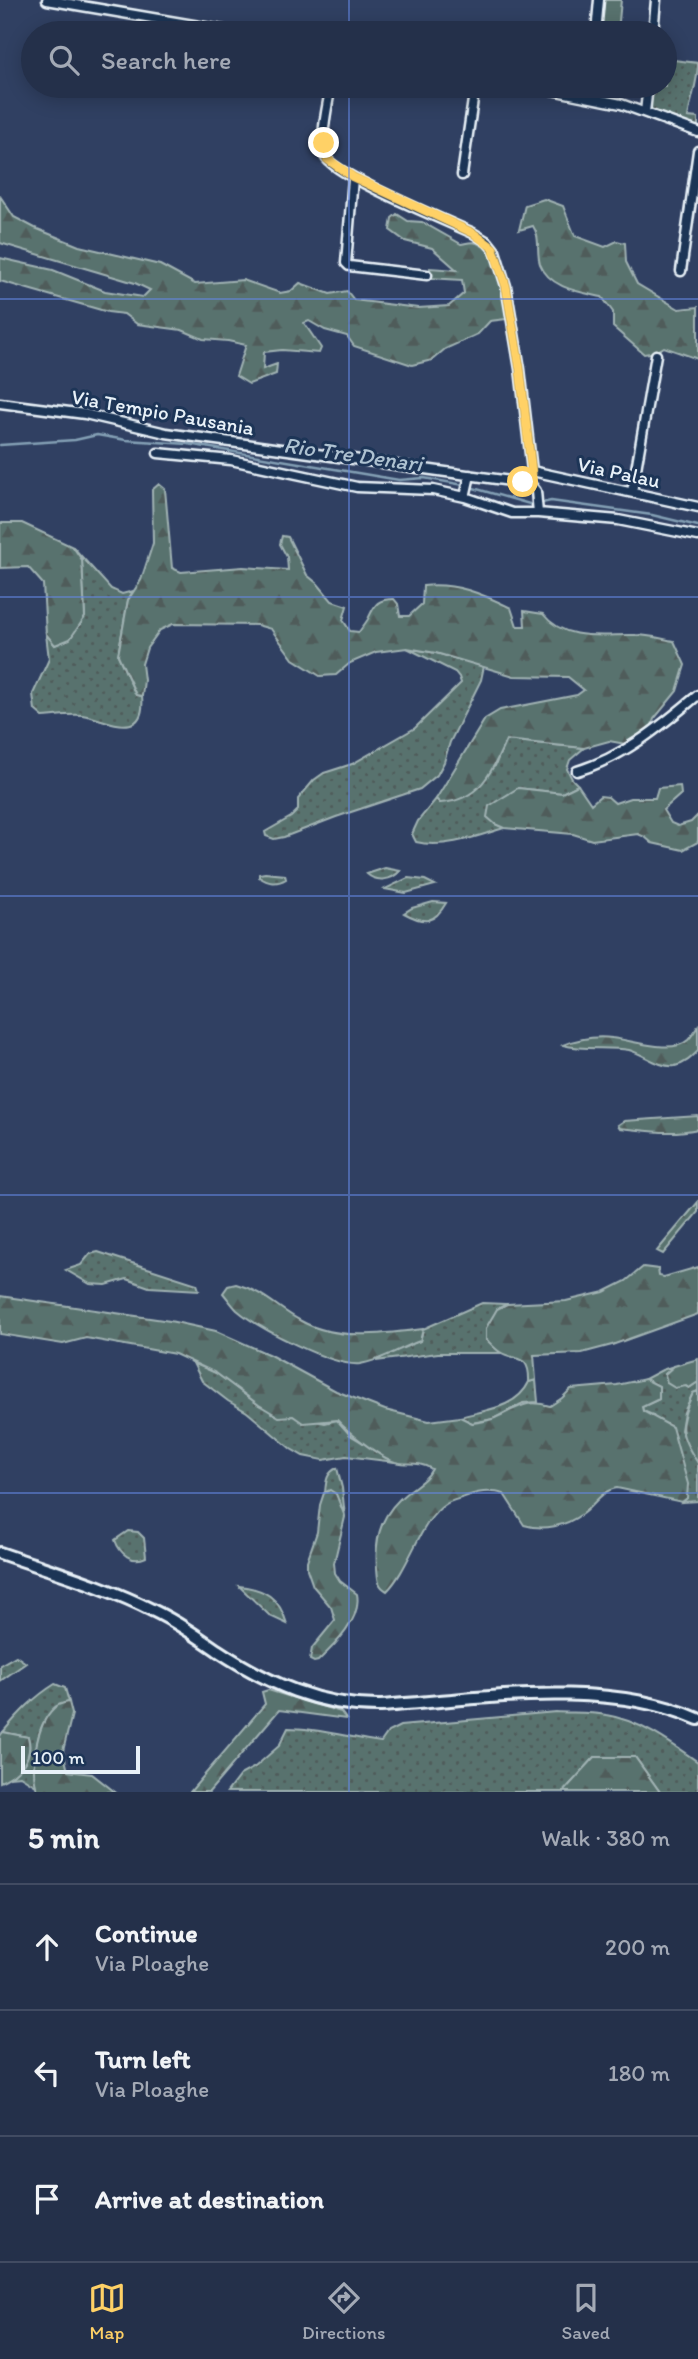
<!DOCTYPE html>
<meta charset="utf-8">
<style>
:root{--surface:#24304a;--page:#303c54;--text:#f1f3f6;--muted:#a3a9b5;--line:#414b62;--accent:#ffd166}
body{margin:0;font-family:Itim,sans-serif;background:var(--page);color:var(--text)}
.scale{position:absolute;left:21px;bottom:18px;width:119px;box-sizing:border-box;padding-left:7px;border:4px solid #e8f1f8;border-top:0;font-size:19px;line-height:24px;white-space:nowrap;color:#e8f1f8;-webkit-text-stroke:5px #1d3557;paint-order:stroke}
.stop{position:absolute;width:21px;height:21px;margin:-16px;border:5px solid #ffd166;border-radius:50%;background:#fff}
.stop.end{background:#ffd166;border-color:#fff;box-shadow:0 2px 7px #0008}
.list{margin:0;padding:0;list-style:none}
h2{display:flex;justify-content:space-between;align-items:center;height:91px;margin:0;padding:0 28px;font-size:30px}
h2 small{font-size:23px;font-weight:400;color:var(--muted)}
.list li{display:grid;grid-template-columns:46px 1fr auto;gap:21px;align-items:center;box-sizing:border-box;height:126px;padding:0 28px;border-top:2px solid var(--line)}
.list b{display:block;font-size:26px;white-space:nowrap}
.list p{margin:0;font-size:23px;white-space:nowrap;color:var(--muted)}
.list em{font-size:23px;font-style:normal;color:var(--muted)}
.icon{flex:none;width:38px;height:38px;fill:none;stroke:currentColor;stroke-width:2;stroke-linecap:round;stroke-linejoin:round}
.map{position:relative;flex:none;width:698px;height:1792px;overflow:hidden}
.search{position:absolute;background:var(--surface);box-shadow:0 4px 18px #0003;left:21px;right:21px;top:21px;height:77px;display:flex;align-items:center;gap:18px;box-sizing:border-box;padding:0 24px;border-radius:38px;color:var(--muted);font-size:26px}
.sheet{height:469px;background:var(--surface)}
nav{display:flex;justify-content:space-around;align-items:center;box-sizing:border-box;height:98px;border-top:2px solid var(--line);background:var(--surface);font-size:19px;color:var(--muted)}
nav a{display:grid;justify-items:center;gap:4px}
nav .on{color:var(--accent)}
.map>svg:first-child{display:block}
</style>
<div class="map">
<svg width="698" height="1792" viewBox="0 0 698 1792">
<defs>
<pattern id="green-dots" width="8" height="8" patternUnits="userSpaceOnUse" patternTransform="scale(1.75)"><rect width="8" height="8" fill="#59726e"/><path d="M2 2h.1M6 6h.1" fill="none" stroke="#4f5b5a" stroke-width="1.8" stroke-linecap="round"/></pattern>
<pattern id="forest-firs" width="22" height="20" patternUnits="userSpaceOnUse" patternTransform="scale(1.75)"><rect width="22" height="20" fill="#59726e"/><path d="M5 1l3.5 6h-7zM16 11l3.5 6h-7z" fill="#4f5b5a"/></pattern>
</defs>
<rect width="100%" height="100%" fill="#304062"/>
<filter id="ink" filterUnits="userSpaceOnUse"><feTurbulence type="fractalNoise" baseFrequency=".0143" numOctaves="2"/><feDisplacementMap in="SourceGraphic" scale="14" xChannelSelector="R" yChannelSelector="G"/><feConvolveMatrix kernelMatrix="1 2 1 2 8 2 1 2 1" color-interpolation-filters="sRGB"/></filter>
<g filter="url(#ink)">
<!-- green -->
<path fill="url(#green-dots)" stroke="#a0b2b3" stroke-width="2" d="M665 59 698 63C698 82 691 98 688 117L698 118V128L647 109 650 86H665Z
M73 547 111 589 122 594 133 591 128 600 118 655 136 695 142 696C147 745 102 717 82 715 70 714 56 716 43 717L35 710 33 694 49 659 46 634 55 645 69 639 85 617 82 560Z
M407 648 436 653 484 666 481 680 450 742 444 762 437 775 420 789 336 817 284 837 274 839 266 836 265 832 291 817 298 810V799L314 780 324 773 352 764 415 728 461 683 459 677 455 672Z
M505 740 584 748 570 760 567 769 572 779 578 785 562 793 518 788 495 824 504 828C478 836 444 849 416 842L412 834 418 821 436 799 440 803 495 766Z
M385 868 400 871C392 880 377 883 367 874Z
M265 873 285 875 286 879C276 885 268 883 259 877V874Z
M408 878 425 880 435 885 406 893 385 889Z
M433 902 446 903C434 924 424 924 404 913L412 908Z
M98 1252 197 1284 199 1290 149 1287 127 1279 106 1285 90 1284 66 1270 81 1265 90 1254Z
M482 1303 507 1304C494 1311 486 1325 486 1339L501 1353H438L376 1361 394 1350 420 1341 423 1329Z
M193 1363 216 1373 259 1405 293 1416 325 1423 337 1420 350 1435 395 1462 346 1456 323 1460 303 1456 291 1449 247 1412 228 1401 202 1381Z
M674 1366 665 1374 689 1388 698 1382V1391L693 1393 684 1412 681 1430 698 1463V1501L682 1502 687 1498 653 1415 643 1411 642 1407 659 1399V1386L645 1379 662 1370Z
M536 1380 538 1402 523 1403 493 1419 472 1423 460 1417C485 1410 517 1408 529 1382Z
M337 1468 342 1488 345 1517 340 1502 330 1491 325 1493C326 1482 326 1473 337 1468Z
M128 1531 138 1532 144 1538 146 1557C132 1564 120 1554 115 1540Z
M239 1586C265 1589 279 1597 287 1624L270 1616Z
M16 1656 26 1663 0 1681V1665Z
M55 1684 65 1688 69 1702C33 1712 35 1755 36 1786L20 1776 10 1777C24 1767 33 1754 28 1737L3 1732C19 1713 34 1697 55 1684Z
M556 1712C572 1713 589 1712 606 1715 639 1720 671 1743 698 1762V1792H660L635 1757H595L563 1792H227L240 1775 255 1767 279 1746 288 1728C319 1728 350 1738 381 1742L388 1732 400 1726Z"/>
<!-- forest -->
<path fill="url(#forest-firs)" stroke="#a0b2b3" stroke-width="2" d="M0 196 14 217 35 228 79 246 160 265 195 284 243 280 280 293 291 291 300 283 330 294 347 291 354 300 418 308 449 306 464 293 462 280 430 278V268L457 270 432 248 405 241 390 230 392 218 397 214 408 221 422 222 461 244C467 243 472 241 477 243 499 251 507 298 506 319L490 321 478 334 445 349 432 360 412 365 354 346 347 336 325 330 309 321 304 323 321 348 319 353 282 350 264 352 263 369 277 364 276 374 249 384 236 376 246 345 228 341 203 339 182 330 137 324 124 314 108 312 0 281V258L53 270 105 291 143 297 150 290 135 283 0 243Z
M544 199 563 206 575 236 605 247 617 241 625 243 626 262 637 284 679 309 698 307V359L664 347 656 352 644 354 613 327V312L602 297C580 292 549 288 540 264 536 251 541 238 533 226L519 230 525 205Z
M159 484 165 489 172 568 181 572 243 567 288 570 287 557 280 544 282 536 288 537 307 575 318 584 332 601 347 606 343 620 350 631 359 632C362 627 367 622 369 617 375 604 378 599 394 599L398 604 400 616H409L422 604 423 586C455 582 483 594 511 608L517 626H525L524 611 543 614C566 643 604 634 636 635 649 635 662 639 674 641L685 665 677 691 654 719 648 737 631 745 609 741 584 748 506 740C492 773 479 801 440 803L436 799 485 719 500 710 577 695 584 690 568 677 514 676 436 653 407 648 376 652 350 663 336 675 320 676 293 659 271 629 257 625 173 624 160 630 147 648 142 664 144 680 142 696 136 695 118 655 128 600 141 580 153 543 152 490Z
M0 523H22L73 547 82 560 85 617 70 639 55 645 46 634 43 584 28 567 0 568Z
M578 785 591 804 600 796 608 797 615 803 630 798H655L658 788 680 786 681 794 663 810 671 823 678 826 691 822 698 815V842L683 850 652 843 645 837 638 834 592 840 573 834 504 828 495 824 487 817 489 806 518 788 562 793Z
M698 1026V1051C691 1058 685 1064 675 1066 659 1068 644 1054 629 1050 607 1046 585 1051 563 1045 578 1039 596 1036 612 1038 632 1040 672 1055 688 1040 692 1036 695 1031 698 1026Z
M698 1116V1129C673 1135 645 1131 620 1128L618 1125 624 1121Z
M698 1202V1212L663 1254 657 1251Z
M643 1267 658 1269 659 1276 664 1277 698 1267V1314L612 1345 582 1353 534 1355 536 1380 529 1382C530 1353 516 1362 500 1352 495 1349 490 1343 486 1339V1328L497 1309 507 1304 566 1301 604 1292 626 1281Z
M236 1284C263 1291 277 1308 301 1321 337 1341 384 1334 423 1329L420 1341C400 1348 381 1361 360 1364 333 1367 258 1328 237 1310 232 1305 228 1299 223 1293L228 1286Z
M0 1296 170 1321 216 1331 270 1355 336 1391 385 1410 429 1421 460 1417 472 1423C479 1422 488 1421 495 1418 517 1409 525 1398 550 1406L562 1398 571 1389 617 1385 645 1379 659 1386V1399L642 1407 643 1411 672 1427 688 1484 687 1498 682 1502 617 1488C602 1490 594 1505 582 1514 566 1526 544 1531 524 1525L504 1494C491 1490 480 1491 467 1496 460 1499 452 1500 446 1504 420 1520 410 1568 387 1591 377 1586 378 1578 377 1568 374 1534 383 1511 409 1491 418 1484 427 1479 432 1469 416 1460 409 1466 395 1462 379 1457 348 1432 337 1420L303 1423 293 1416 279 1417 259 1405 216 1373 175 1354 86 1338 63 1344 0 1334Z
M698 1359V1382L689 1388 686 1386 675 1388 667 1383 665 1374 674 1366Z
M698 1391V1463C678 1434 678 1425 693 1393Z
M330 1490 336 1494 345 1517 334 1563 335 1573 340 1581 357 1594C362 1619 335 1645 318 1661L314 1662 310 1660 312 1648 335 1620 331 1607 313 1586 307 1569V1561L317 1532 320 1505 324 1493Z
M268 1690 341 1712 346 1719 279 1710 209 1792H190L265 1704 262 1692Z
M69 1702 72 1714 63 1751 68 1771 92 1774 115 1792H38C29 1770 36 1725 54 1708 58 1704 63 1703 69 1702Z
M3 1732 28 1737C34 1759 18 1774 0 1782V1736Z
M595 1757H635L660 1792H563Z"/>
<!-- pitch -->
<path fill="#59726e" stroke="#a0b2b3" stroke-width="2" d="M603 0H621L618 32 600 30Z"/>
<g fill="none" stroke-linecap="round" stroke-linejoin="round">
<!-- stream -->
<path stroke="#84a0b5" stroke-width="2.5" d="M0 445 75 440 97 435 126 440 188 444 399 480 424 478 464 485
M470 487 533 505 551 501 652 515 698 526"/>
<!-- minor casing -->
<g stroke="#e8f1f8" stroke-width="13">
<path id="minor" d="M47 0 240 33
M596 33 599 0
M653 33 656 0
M331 86C328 102 319 141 325 156 333 175 449 222 473 233L488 242 495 251 506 286 520 369 532 471 528 481
M531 86 621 104 698 132
M645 112 648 86
M462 175 475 86
M353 178 346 263 349 266 427 275
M681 271 698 151
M0 403 85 414 166 433 518 482 528 481
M158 453 231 460 357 487 433 490 465 497 512 513H538L618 520 698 536
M532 471 698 507
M528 481 536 491 538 513
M632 492 656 355
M465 497 470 475
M577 771C624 757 661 726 698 695"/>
</g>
<!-- secondary casing -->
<g stroke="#e8f1f8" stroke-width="16">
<path id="secondary" d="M0 1553C52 1571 105 1586 154 1611 177 1622 197 1636 217 1650 267 1683 320 1707 381 1706 480 1699 605 1678 698 1719"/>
</g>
<!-- minor -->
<use href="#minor" stroke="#1d3557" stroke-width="8"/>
<!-- secondary -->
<use href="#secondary" stroke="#1d3557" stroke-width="10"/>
</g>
</g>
<g fill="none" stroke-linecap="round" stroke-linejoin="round" filter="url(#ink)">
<!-- route -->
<path stroke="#ffd166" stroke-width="9" d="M324 143 327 159 353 177 473 233 493 248 506 286 520 369 532 474 530 479 523 482"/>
</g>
<!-- grid -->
<path fill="none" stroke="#6487e3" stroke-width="2" stroke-opacity="0.55" d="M349 0V33M349 86V1792M0 299H698M0 597H698M0 896H698M0 1195H698M0 1493H698"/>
<g text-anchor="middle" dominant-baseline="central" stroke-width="6" stroke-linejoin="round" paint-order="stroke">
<!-- street labels -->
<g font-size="21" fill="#e8f1f8" stroke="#1d3557">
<text transform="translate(163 412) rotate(10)">Via Tempio Pausania</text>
<text transform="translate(619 472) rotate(12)">Via Palau</text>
</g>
<!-- water labels -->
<g font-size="23" font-style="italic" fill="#aec2d1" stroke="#1d3557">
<text transform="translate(353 454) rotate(8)">Rio Tre Denari</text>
</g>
</g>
</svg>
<div class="scale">100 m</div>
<div class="stop" style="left:523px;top:482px"></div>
<div class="stop end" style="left:324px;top:143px"></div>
<div class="search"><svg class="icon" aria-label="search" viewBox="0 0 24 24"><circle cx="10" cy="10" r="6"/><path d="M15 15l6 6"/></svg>Search here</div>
</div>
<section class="sheet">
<h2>5 min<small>Walk · 380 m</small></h2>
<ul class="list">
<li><svg class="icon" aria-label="ahead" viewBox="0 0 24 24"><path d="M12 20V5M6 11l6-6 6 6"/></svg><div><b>Continue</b><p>Via Ploaghe</p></div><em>200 m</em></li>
<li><svg class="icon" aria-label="left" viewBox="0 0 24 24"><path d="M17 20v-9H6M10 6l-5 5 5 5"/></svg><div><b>Turn left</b><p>Via Ploaghe</p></div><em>180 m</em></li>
<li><svg class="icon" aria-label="arrive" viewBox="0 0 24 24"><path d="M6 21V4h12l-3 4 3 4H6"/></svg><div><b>Arrive at destination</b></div></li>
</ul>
</section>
<nav>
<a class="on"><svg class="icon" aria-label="map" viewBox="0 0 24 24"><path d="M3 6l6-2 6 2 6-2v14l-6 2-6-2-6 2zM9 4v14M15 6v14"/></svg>Map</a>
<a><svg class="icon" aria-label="directions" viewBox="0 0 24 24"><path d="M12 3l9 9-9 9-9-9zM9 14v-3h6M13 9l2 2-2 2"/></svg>Directions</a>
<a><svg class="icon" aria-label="saved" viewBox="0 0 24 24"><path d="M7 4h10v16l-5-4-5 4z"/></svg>Saved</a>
</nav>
